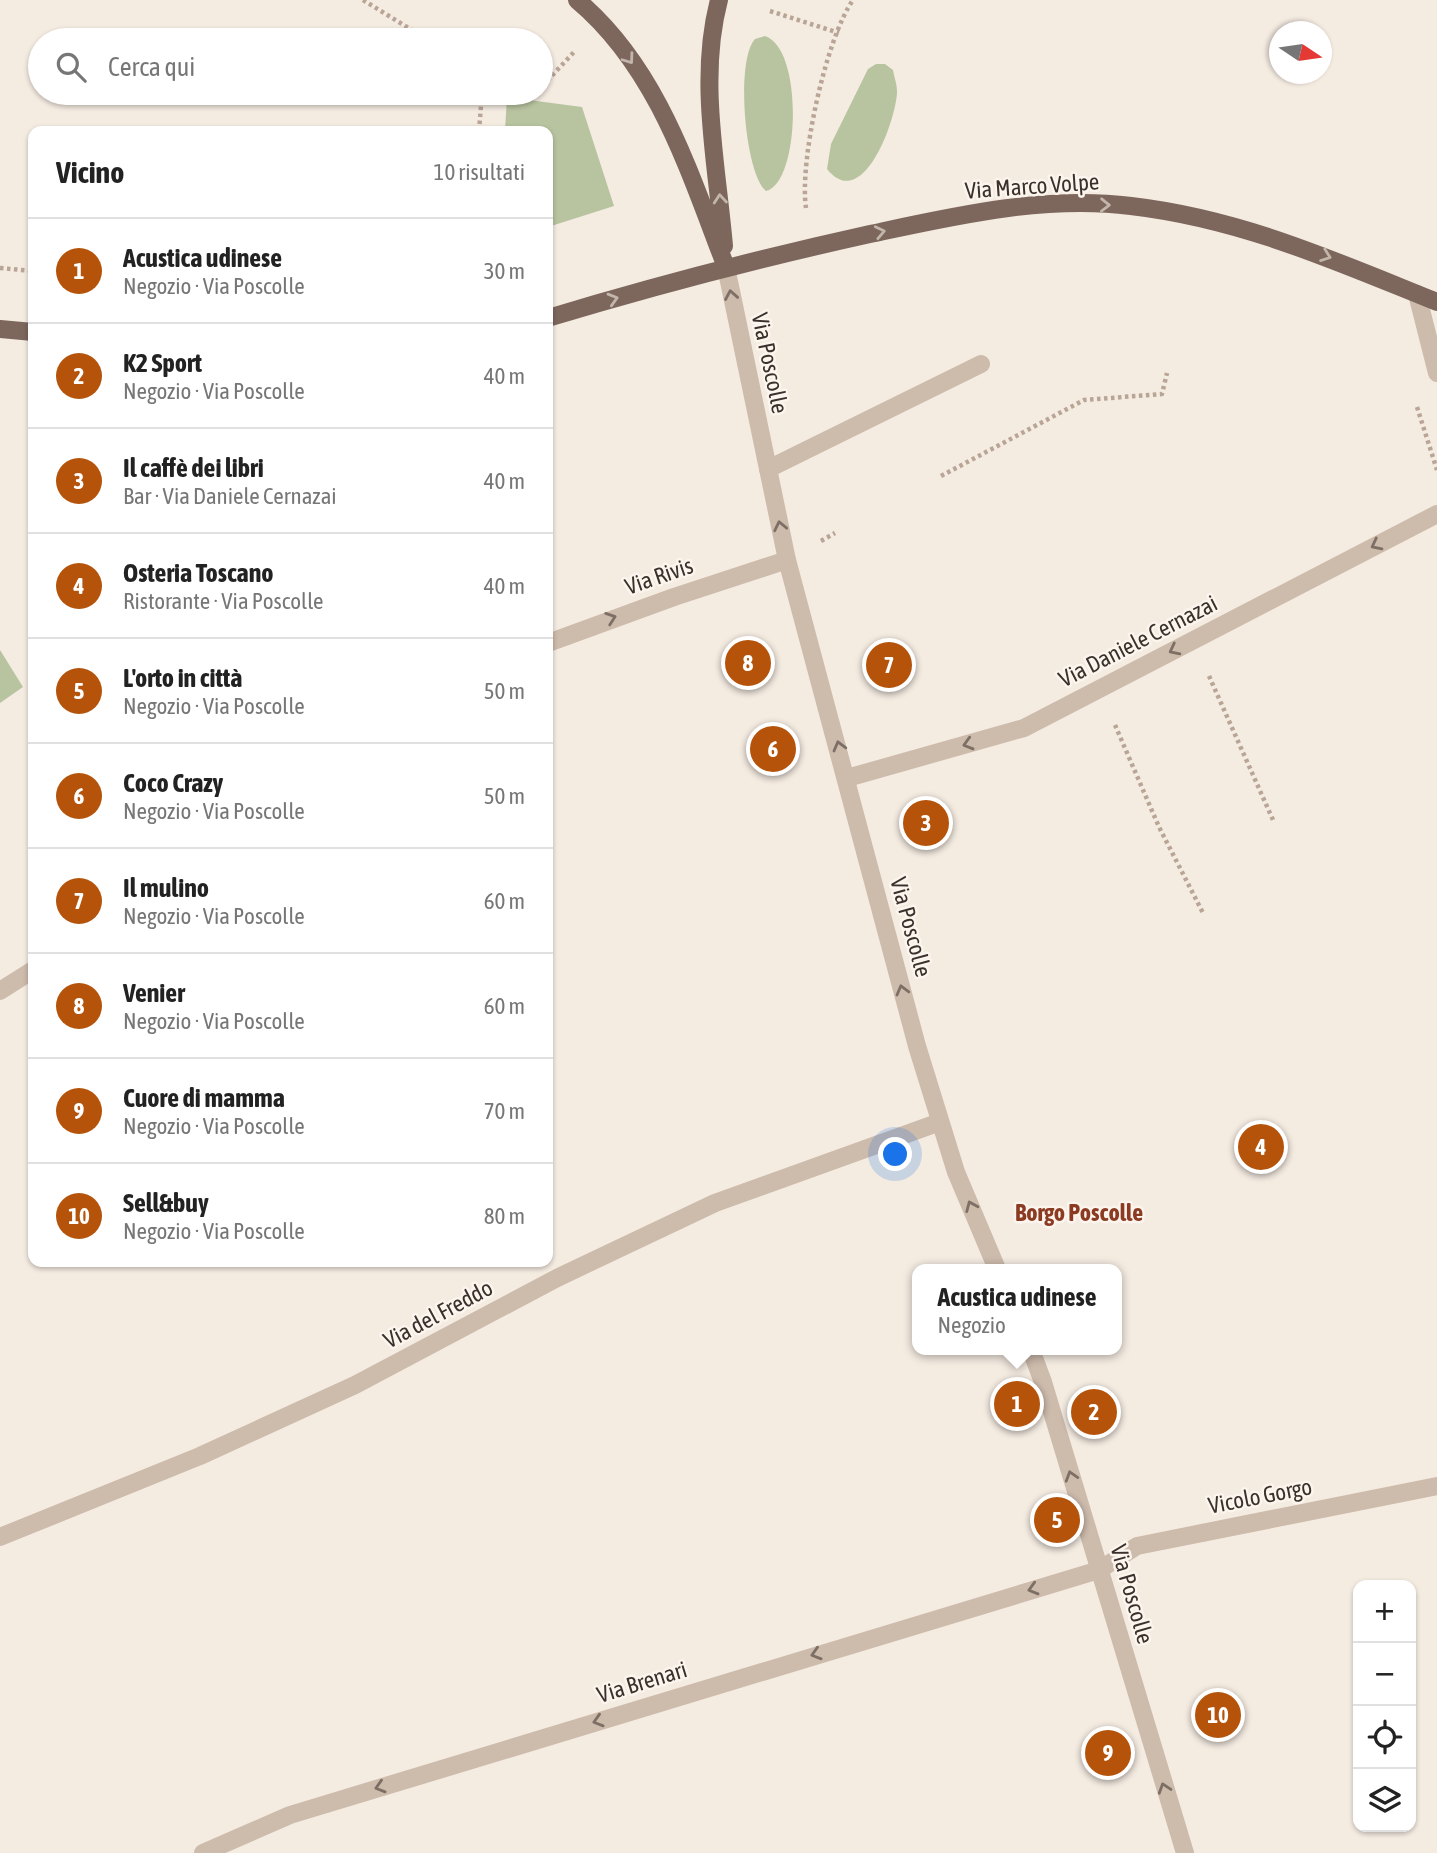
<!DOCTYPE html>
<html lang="it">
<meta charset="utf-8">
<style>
:root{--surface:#fff;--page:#f2f2f2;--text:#222;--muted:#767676;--line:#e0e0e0;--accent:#b45309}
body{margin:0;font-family:"Asap Condensed",sans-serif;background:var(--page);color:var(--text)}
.controls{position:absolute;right:21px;bottom:21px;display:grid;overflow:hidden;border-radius:14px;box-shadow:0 2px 5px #0004}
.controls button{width:63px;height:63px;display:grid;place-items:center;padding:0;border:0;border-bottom:2px solid var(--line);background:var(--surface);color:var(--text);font:35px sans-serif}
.compass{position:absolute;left:1269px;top:21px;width:63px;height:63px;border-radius:50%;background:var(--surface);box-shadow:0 2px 5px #0004;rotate:103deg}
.you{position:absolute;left:896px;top:1155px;width:24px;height:24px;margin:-18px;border:5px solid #fff;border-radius:50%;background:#1a73e8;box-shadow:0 0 0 10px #1a73e833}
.badge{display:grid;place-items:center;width:46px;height:46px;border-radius:50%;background:var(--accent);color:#fff;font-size:23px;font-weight:700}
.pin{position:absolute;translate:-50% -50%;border:4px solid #fff;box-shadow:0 2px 7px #0006}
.popup{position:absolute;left:912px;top:1264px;width:210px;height:91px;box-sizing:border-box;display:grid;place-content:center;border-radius:14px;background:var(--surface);filter:drop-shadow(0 2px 5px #0005);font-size:23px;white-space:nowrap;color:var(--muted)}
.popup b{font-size:26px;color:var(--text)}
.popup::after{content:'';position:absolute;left:50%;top:100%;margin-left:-14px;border:14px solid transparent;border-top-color:var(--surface)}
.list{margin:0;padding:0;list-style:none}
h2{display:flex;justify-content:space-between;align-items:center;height:91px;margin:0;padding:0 28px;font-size:30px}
h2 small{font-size:23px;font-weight:400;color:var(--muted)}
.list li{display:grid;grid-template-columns:46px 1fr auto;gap:21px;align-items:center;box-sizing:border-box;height:105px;padding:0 28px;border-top:2px solid var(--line)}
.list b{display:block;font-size:26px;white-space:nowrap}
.list p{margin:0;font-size:23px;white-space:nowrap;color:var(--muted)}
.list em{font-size:23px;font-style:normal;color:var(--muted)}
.icon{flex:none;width:38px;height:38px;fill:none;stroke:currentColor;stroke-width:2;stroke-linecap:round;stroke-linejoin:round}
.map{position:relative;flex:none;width:1437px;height:1853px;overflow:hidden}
.search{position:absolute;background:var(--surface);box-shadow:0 2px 5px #0004;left:28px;top:28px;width:525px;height:77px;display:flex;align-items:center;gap:18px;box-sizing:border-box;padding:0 24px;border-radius:38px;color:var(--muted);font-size:26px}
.panel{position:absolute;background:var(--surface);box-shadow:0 2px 5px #0004;left:28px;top:126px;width:525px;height:1141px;border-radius:14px}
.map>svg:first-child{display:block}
</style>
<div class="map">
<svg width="1437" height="1853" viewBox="0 0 1437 1853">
<rect width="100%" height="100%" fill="#f4ebe1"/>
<!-- green -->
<path fill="#b8c4a0" d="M765 36C804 49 800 183 766 191 745 174 735 61 755 39Z
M876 64H885L893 70C894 77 897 84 897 91 897 118 863 214 827 169L831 144 868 69Z
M507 97 582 107 614 206 548 227V131H505Z
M0 650 23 687 0 703Z"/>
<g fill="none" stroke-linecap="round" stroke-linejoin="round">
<!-- path -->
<path stroke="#b9a596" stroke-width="4.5" stroke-dasharray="3.5 3.5" stroke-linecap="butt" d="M363 0 415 32 434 40
M770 11 839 33
M541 81 546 82 575 51
M479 131 482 93
M806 208C799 162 826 38 853 0
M0 268 33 271
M1417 407 1437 470
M941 476 1084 400 1162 394 1167 373
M821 541 835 533
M1209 676 1273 820
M1115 725 1159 827 1203 913"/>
<!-- pedestrian -->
<path stroke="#cdbbac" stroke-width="18" d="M768 469 981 364"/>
<!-- minor -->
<path stroke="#cdbbac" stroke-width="18" d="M1417 294 1437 373
M548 643 674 597 787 560
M847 778 1024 728 1437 514
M0 991 33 970
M0 1537 200 1456 355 1385 557 1278 715 1203 940 1122
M203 1853 290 1815 1099 1570 1137 1546 1437 1486"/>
<!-- tertiary -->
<path stroke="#cdbbac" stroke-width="18" d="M726 267 787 560 917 1046 956 1172 997 1269
M1031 1350 1043 1382 1185 1853"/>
<!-- primary -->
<path stroke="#7d675c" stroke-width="18" d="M577 0C658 68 689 172 726 267
M719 0C698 79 717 165 724 246
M548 318C654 286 761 258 870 234 954 216 1044 195 1131 206 1242 219 1335 261 1437 302
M0 329 33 332"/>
</g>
<!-- one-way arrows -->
<defs><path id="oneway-chevron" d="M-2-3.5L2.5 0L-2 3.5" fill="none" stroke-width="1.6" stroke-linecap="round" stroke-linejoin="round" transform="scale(1.75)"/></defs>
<g stroke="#c2b5ac">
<use href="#oneway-chevron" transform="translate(629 59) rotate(54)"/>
<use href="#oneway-chevron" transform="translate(720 199) rotate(-95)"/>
<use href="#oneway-chevron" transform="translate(1105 205) rotate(1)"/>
<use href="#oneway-chevron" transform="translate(880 232) rotate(-12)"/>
<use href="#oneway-chevron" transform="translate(1326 256) rotate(20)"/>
<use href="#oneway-chevron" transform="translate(613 299) rotate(-16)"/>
</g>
<g stroke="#7d6f65">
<use href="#oneway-chevron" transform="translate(731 295) rotate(-100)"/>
<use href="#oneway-chevron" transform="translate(780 526) rotate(-102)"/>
<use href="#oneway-chevron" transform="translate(1376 545) rotate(153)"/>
<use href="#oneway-chevron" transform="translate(611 618) rotate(-19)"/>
<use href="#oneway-chevron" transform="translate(1174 650) rotate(153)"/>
<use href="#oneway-chevron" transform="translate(968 744) rotate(164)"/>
<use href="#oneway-chevron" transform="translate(839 746) rotate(-105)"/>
<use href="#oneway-chevron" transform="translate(902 990) rotate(-105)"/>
<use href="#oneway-chevron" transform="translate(971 1206) rotate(-113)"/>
<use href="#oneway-chevron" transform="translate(1071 1476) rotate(-107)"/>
<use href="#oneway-chevron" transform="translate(1033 1589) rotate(164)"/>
<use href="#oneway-chevron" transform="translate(816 1654) rotate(163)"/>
<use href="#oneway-chevron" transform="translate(598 1721) rotate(163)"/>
<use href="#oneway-chevron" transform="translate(380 1787) rotate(163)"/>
<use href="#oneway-chevron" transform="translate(1164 1788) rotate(-108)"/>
</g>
<g text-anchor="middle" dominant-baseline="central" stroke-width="5" stroke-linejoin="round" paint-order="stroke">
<!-- street labels -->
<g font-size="23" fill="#3b302b" stroke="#fbf5ee">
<text transform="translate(1032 186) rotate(-4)">Via Marco Volpe</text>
<text transform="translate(770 363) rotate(78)">Via Poscolle</text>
<text transform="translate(659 576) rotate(-19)">Via Rivis</text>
<text transform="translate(1138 641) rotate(-27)">Via Daniele Cernazai</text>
<text transform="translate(911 927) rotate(75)">Via Poscolle</text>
<text transform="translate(438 1314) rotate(-28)">Via del Freddo</text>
<text transform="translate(1260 1496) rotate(-11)">Vicolo Gorgo</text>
<text transform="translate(1132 1594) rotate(74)">Via Poscolle</text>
<text transform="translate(642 1682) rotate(-17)">Via Brenari</text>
</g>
<!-- neighbourhood labels -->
<g font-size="24" font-weight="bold" fill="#8c3b22" stroke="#fbf5ee">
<text x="1079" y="1212">Borgo Poscolle</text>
</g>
</g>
</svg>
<div class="controls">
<button>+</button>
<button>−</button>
<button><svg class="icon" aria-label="locate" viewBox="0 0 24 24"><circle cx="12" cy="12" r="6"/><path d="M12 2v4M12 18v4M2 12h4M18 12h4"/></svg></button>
<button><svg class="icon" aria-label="layers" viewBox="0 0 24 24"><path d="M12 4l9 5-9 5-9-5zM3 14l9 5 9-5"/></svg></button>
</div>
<svg class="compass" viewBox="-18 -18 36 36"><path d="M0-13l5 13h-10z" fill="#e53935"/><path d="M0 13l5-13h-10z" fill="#767676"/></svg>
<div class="you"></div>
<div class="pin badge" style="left:1017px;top:1404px">1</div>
<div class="popup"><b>Acustica udinese</b>Negozio</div>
<div class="pin badge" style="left:1094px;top:1412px">2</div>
<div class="pin badge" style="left:926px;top:823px">3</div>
<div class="pin badge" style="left:1261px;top:1147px">4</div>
<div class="pin badge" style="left:1057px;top:1520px">5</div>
<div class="pin badge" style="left:773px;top:749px">6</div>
<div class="pin badge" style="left:889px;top:665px">7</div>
<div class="pin badge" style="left:748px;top:663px">8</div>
<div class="pin badge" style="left:1108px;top:1753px">9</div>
<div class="pin badge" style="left:1218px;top:1715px">10</div>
<div class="search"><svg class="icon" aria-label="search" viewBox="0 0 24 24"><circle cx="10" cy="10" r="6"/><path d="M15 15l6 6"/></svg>Cerca qui</div>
<section class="panel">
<h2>Vicino<small>10 risultati</small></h2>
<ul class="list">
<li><span class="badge">1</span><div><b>Acustica udinese</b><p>Negozio · Via Poscolle</p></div><em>30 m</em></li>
<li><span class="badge">2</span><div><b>K2 Sport</b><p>Negozio · Via Poscolle</p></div><em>40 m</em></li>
<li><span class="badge">3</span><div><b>Il caffè dei libri</b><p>Bar · Via Daniele Cernazai</p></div><em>40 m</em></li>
<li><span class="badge">4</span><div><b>Osteria Toscano</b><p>Ristorante · Via Poscolle</p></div><em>40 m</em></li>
<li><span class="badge">5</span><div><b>L'orto in città</b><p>Negozio · Via Poscolle</p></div><em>50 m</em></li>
<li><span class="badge">6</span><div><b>Coco Crazy</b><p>Negozio · Via Poscolle</p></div><em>50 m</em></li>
<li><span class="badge">7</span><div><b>Il mulino</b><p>Negozio · Via Poscolle</p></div><em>60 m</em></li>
<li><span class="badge">8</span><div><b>Venier</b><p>Negozio · Via Poscolle</p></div><em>60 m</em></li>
<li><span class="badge">9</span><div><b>Cuore di mamma</b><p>Negozio · Via Poscolle</p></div><em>70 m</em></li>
<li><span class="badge">10</span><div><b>Sell&amp;buy</b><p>Negozio · Via Poscolle</p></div><em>80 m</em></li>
</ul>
</section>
</div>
